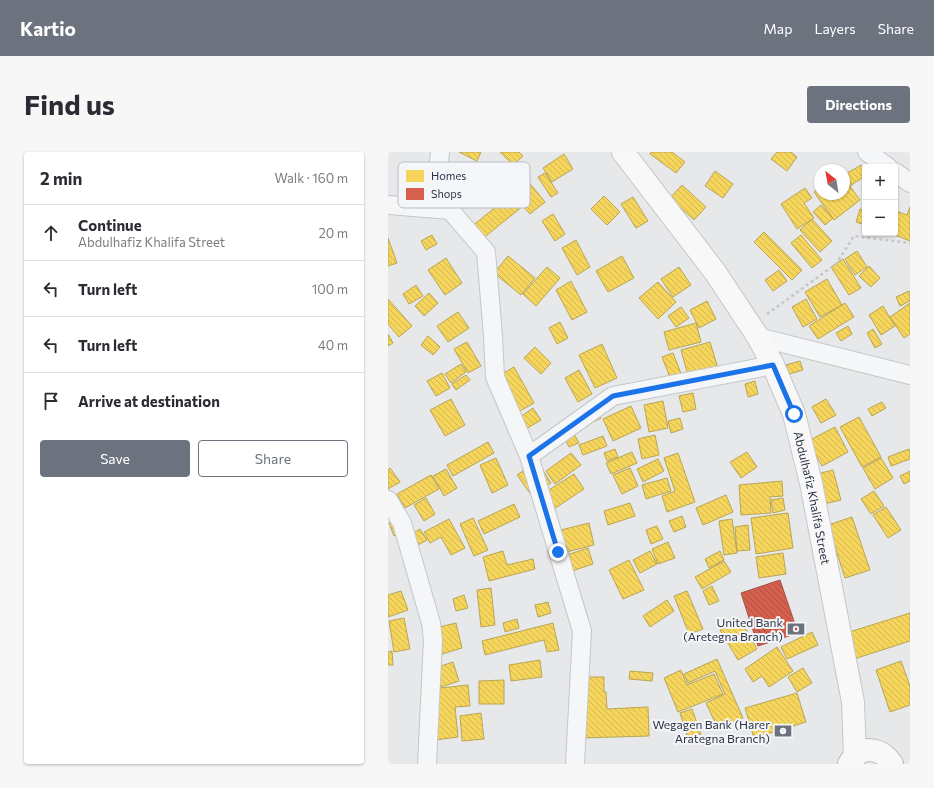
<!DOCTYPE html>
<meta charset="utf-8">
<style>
:root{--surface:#fff;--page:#f7f7f7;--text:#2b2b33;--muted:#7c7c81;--line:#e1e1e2;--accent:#6c737f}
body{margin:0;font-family:Commissioner,sans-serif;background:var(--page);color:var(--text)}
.controls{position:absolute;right:12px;top:12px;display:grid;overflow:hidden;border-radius:4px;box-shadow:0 1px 3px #0004}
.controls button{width:36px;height:36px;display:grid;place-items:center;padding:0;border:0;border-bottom:1px solid var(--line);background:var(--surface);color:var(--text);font:20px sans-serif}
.compass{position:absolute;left:426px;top:12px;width:36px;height:36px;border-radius:50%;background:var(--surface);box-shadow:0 1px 3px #0004;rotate:329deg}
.stop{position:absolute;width:12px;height:12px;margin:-9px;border:3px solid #1a73e8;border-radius:50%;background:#fff}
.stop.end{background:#1a73e8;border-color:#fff;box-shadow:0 1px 4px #0008}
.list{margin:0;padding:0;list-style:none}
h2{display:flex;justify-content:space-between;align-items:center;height:52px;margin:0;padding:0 16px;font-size:17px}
h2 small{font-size:13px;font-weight:400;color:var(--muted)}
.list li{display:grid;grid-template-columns:26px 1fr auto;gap:12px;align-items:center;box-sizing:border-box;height:56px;padding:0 16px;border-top:1px solid var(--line)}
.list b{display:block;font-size:15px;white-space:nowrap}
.list p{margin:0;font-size:13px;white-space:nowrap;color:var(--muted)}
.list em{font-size:13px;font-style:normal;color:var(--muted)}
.actions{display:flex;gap:8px;padding:12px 16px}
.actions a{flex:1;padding:9px 0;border:1px solid var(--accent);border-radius:4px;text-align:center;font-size:14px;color:var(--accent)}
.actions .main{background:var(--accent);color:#fff}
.icon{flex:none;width:22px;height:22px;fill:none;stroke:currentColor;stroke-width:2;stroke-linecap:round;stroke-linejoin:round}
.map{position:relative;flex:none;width:522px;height:612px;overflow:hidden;border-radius:4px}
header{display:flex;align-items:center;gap:24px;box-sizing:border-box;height:56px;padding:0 20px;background:var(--accent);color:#fff}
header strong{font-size:19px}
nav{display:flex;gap:22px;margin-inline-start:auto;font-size:14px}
.intro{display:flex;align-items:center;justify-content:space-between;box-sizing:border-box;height:96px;padding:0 24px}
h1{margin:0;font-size:28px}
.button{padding:10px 18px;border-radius:4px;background:var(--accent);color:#fff;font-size:14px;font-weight:700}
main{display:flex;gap:24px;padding:0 24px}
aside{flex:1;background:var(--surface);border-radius:4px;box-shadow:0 1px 3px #0004}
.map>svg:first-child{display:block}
</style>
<header>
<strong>Kartio</strong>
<nav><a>Map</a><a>Layers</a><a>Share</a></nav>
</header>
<div class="intro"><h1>Find us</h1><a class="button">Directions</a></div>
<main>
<aside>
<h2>2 min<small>Walk · 160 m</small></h2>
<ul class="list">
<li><svg class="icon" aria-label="ahead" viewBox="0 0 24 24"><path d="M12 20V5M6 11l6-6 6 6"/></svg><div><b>Continue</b><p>Abdulhafiz Khalifa Street</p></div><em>20 m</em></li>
<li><svg class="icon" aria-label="left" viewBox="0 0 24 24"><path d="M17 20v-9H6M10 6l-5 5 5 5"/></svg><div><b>Turn left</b></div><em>100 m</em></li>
<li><svg class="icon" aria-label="left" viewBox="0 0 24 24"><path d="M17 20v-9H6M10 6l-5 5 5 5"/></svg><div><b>Turn left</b></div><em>40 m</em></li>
<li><svg class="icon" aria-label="arrive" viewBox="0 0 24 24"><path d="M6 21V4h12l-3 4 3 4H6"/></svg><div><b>Arrive at destination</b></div></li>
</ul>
<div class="actions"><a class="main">Save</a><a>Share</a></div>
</aside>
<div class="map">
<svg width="522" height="612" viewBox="0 0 522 612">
<defs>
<pattern id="homes-back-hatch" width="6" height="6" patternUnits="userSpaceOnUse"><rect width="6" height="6" fill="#f6d55c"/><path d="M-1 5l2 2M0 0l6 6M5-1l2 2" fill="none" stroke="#d3b751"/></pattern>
<pattern id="shops-back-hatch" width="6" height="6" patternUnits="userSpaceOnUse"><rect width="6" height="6" fill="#d6604d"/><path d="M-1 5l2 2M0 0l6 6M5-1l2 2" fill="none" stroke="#ae5042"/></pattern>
</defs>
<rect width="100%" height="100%" fill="#e6e8ea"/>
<!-- homes -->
<path fill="url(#homes-back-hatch)" stroke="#b9a555" d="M71 0H93L89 9Z
M112 0H131L135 4 125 13Z
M263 0H284L297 10 288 21 262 2Z
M389 0H403L409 5 399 19 383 7Z
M176 2 185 17 164 30 155 16Z
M473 13 477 20V24L462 34 456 23Z
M327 19 345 32 335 46 317 34Z
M157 21 170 41 163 45 150 25Z
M456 26 472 48 446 68 426 40 432 36V42H456Z
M140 29 157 50 142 62 135 54 88 92 78 79Z
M294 33 318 55 306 68 282 46Z
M417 36 424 46 416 51 426 66 409 77 393 52Z
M216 44 232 60 219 73 203 57Z
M245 45 260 69 248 76 233 52Z
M433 53 445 66 437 73 425 60Z
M522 55V89L502 81H507V61L508 59 519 63Z
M472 57 477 58V73L468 70Z
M165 62 177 82 167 89 154 69Z
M424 67 444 89 432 100 412 78Z
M376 80 414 118 404 128 366 90Z
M44 83 49 92 38 98 33 89Z
M413 83 434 108 424 116 403 91Z
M0 86 9 111 0 114Z
M188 88 202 115 189 123 174 96Z
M469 99 479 115 467 123 457 107Z
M120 104 147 126 133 143 106 121Z
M234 104 246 126 220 140 208 119Z
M58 106 74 131 57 143 40 118Z
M455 107 473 136 461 143 443 115Z
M481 114 492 126 483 135 471 124Z
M159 115 172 126 148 154 135 142Z
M291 115 303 133 285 145 273 127Z
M391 118 399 129 385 139 377 128Z
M439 127 454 153 432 165 417 140Z
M183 129 199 160 184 168 168 138Z
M270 130 288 150 270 167 251 146Z
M28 133 35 144 21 152 15 142Z
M521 139 522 142V149L512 154 508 145Z
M41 141 50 151 36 164 27 154Z
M0 147 24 174 11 185 0 172Z
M418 147 429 167 415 175 404 155Z
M319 149 328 167 311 176 302 158Z
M457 151 466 165 430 187 421 174Z
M522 151V182L516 186 502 165Z
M495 154 507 174 493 183 481 163Z
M293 155 301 166 288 175 280 164Z
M70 160 81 176 60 190 49 174Z
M172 170 180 186 169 192 161 176Z
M308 171 313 190 281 198 276 180Z
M460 174 464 182 453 189 448 181Z
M485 177 494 192 487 196 479 181Z
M0 182 5 191 0 194Z
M40 184 52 195 45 203 33 193Z
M79 190 93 214 80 221 66 197Z
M322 190 332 223 302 231 293 198Z
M214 192 229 226 207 236 191 203Z
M147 195 163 211 153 222 136 206Z
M285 201 294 224 283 228 274 205Z
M412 209 415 218 401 222 398 213Z
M73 212 78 220 63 231 57 222Z
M126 215 146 251 130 260 110 224Z
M191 218 204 242 190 250 177 226Z
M54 221 62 236 48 244 39 229Z
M78 223 82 228 68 238 64 232Z
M367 229 370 242 360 245 357 232Z
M305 241 308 257 295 260 291 244Z
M63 247 77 273 57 284 42 258Z
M438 247 448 263 433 271 424 255Z
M275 249 280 276 261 280 256 253Z
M494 250 498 256 484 264 480 257Z
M243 254 253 276 225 289 215 267Z
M145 256 153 268 138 277 131 266Z
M210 258 213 266 185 280 191 291 181 295 172 276Z
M471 265 493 305 474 315 452 275Z
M292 266 295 277 283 281 280 269Z
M447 275 460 300 434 314 420 289Z
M267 283 271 303 254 307 250 287Z
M215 284 219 294 195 303 191 293Z
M100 290 106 301 65 324 59 313Z
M227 297 230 305 219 309 216 301Z
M521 297 522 300V307L503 314 500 305Z
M244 300 249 311 223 322 218 311Z
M359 300 369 315 353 326 342 310Z
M183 301 193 313 167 332 158 319Z
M290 301 307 350 279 360 274 344 287 339 276 306Z
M108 306 120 333 104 341 92 313Z
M493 306 505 326 487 337 475 316Z
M270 307 276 319 255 330 249 317Z
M149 309 163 331 144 344 129 323Z
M2 316 12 330 0 337V318Z
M242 316 250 334 234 342 225 323Z
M58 317 69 336 56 344 45 324Z
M445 318 453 348 436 352 429 322Z
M522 319V329L516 332 512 324Z
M186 322 196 337 163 359 153 343Z
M43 323 51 337 17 356 9 342Z
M279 326 283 339 258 347 254 333Z
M394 329 395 344 382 345 383 361 353 363 351 333Z
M486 339 496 354 483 362 473 347Z
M338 343 345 360 315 373 308 356Z
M38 346 47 362 36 369 26 353Z
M395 346 397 358 385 361 383 348Z
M242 351 247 364 220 373 216 359Z
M126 352 132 365 96 382 90 369Z
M498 355 513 378 500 386 485 363Z
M400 361 405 396 368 402 363 366Z
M294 364 298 375 286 380 281 369Z
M464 365 482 418 457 426 440 373Z
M85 366 100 398 86 404 72 372Z
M12 367 16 380 6 384 1 371Z
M61 367 77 396 63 403 53 385 42 391 36 380Z
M344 367 349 401 336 403 331 369Z
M201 371 206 393 167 403 161 381Z
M360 373 362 398 349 399 347 375Z
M269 374 275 387 263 392 258 378Z
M32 377 39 388 21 398 15 388Z
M280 390 287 406 270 412 264 397Z
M200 396 205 412 169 424 164 408Z
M115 399 119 413 145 407 147 417 101 429 95 405Z
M262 399 269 412 252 421 245 408Z
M332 399 336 408 321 416 317 407Z
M395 401 398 422 371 426 368 405Z
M241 408 256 438 235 447 221 418Z
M336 409 343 420 314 437 307 425Z
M324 434 331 449 321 453 315 439Z
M103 436 107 473 93 475 89 438Z
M13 439 20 458 0 465V443Z
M299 439 315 477 301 482 286 444Z
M76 443 80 456 68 459 65 447Z
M279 448 286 459 262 475 255 464Z
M160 450 163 461 150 465 147 453Z
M522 461V489L466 507 458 481Z
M16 466 22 497 6 500 1 469Z
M129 467 131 476 117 480 115 471Z
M352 467 369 497 350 508 332 478Z
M68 471 74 496 54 502 47 476Z
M165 471 171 498 159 500 156 488 97 503 94 489Z
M424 480 430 493 399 507 393 495Z
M389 495 405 519 381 535 374 524 365 530 357 517Z
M4 499 5 513H0V500Z
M329 507 355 566 330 577 318 551 337 542 327 519 300 531 296 522Z
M152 508 154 525 123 529 121 513Z
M513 509 522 534V553L502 560 488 518Z
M65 510 71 529 53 535 47 516Z
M415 516 424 531 409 540 400 525Z
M293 518 299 533 326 522 335 542 290 560 276 526Z
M242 519 265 521 264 529 241 527Z
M190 525H216V540H218L219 557 260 555 261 584 193 586Z
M116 528V552H91V529Z
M80 533 82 554 67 555 70 585 40 589 34 538Z
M409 541 418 570 366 586 357 556Z
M304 557 313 582 300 587 292 561Z
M93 561 96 587 74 589 72 564Z"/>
<!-- shops -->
<path fill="url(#shops-back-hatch)" stroke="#a3534b" d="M392 428 410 481 370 494 353 441Z"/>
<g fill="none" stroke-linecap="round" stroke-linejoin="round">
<!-- minor casing -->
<g stroke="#c4c6c8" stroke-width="20">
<path id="minor" d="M52 0 51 9 62 58 98 100 105 184 107 225 141 304 194 479 187 612
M479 0 500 15
M507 20 522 31
M0 53 62 58
M370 185 522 223
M141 304 225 244 385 213
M0 348 14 371 43 471 45 488 39 612"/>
</g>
<!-- secondary casing -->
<g stroke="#c4c6c8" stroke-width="24">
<g id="secondary">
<path id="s1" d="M235 0 327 120 370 185 385 213 406 262 423 331 465 550 467 605"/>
</g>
</g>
<!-- trunk casing -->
<g stroke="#b8bbbf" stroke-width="24">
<path id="trunk" d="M461 612C472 592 493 595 504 612"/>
</g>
<!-- path -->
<path stroke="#c5c6ca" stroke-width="2.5" stroke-dasharray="3 3" stroke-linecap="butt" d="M379 162 448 112 466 84 522 91"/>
<!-- minor -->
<use href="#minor" stroke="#f5f6f7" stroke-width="18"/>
<!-- secondary -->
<use href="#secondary" stroke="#f8f8f8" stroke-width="22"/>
<!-- trunk -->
<use href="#trunk" stroke="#f8f8f8" stroke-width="22"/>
</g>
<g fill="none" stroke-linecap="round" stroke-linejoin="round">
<!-- route -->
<path stroke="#1a73e8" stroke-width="5" d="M170 400 141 304 225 244 385 213 406 262"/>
</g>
<!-- icons -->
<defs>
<g id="bank-bare" transform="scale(1.38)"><path d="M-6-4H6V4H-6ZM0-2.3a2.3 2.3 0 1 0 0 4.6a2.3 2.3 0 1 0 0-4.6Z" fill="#6c737f" stroke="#f4f6f9" stroke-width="2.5" paint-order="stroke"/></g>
</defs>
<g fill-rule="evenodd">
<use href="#bank-bare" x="408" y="477"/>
<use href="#bank-bare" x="395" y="579"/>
</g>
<g text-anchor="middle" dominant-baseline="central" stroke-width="4" stroke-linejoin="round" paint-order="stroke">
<!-- street labels -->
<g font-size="12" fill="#2b3445" stroke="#f4f6f9">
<text stroke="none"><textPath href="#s1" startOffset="400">Abdulhafiz Khalifa Street</textPath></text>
</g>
<!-- poi labels -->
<g font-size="12" fill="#2b3445" stroke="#f4f6f9" text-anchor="end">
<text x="395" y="470">United Bank<tspan x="395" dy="14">(Aretegna Branch)</tspan></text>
<text x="382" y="572">Wegagen Bank (Harer<tspan x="382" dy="14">Arategna Branch)</tspan></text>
</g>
</g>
<!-- legend -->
<rect x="10" y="10" width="132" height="46" rx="6" fill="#f4f6f9" stroke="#b8bcc3" stroke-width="1"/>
<rect x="18" y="18" width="18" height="12" fill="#f6d55c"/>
<rect x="18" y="36" width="18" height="12" fill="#d6604d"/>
<g font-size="11" fill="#2b3445">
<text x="43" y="28">Homes</text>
<text x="43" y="46">Shops</text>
</g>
</svg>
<div class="controls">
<button>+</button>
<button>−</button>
</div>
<svg class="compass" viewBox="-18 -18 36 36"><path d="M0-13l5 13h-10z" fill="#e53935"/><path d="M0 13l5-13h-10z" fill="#7c7c81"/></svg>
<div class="stop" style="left:406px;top:262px"></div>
<div class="stop end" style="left:170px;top:400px"></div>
</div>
</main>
